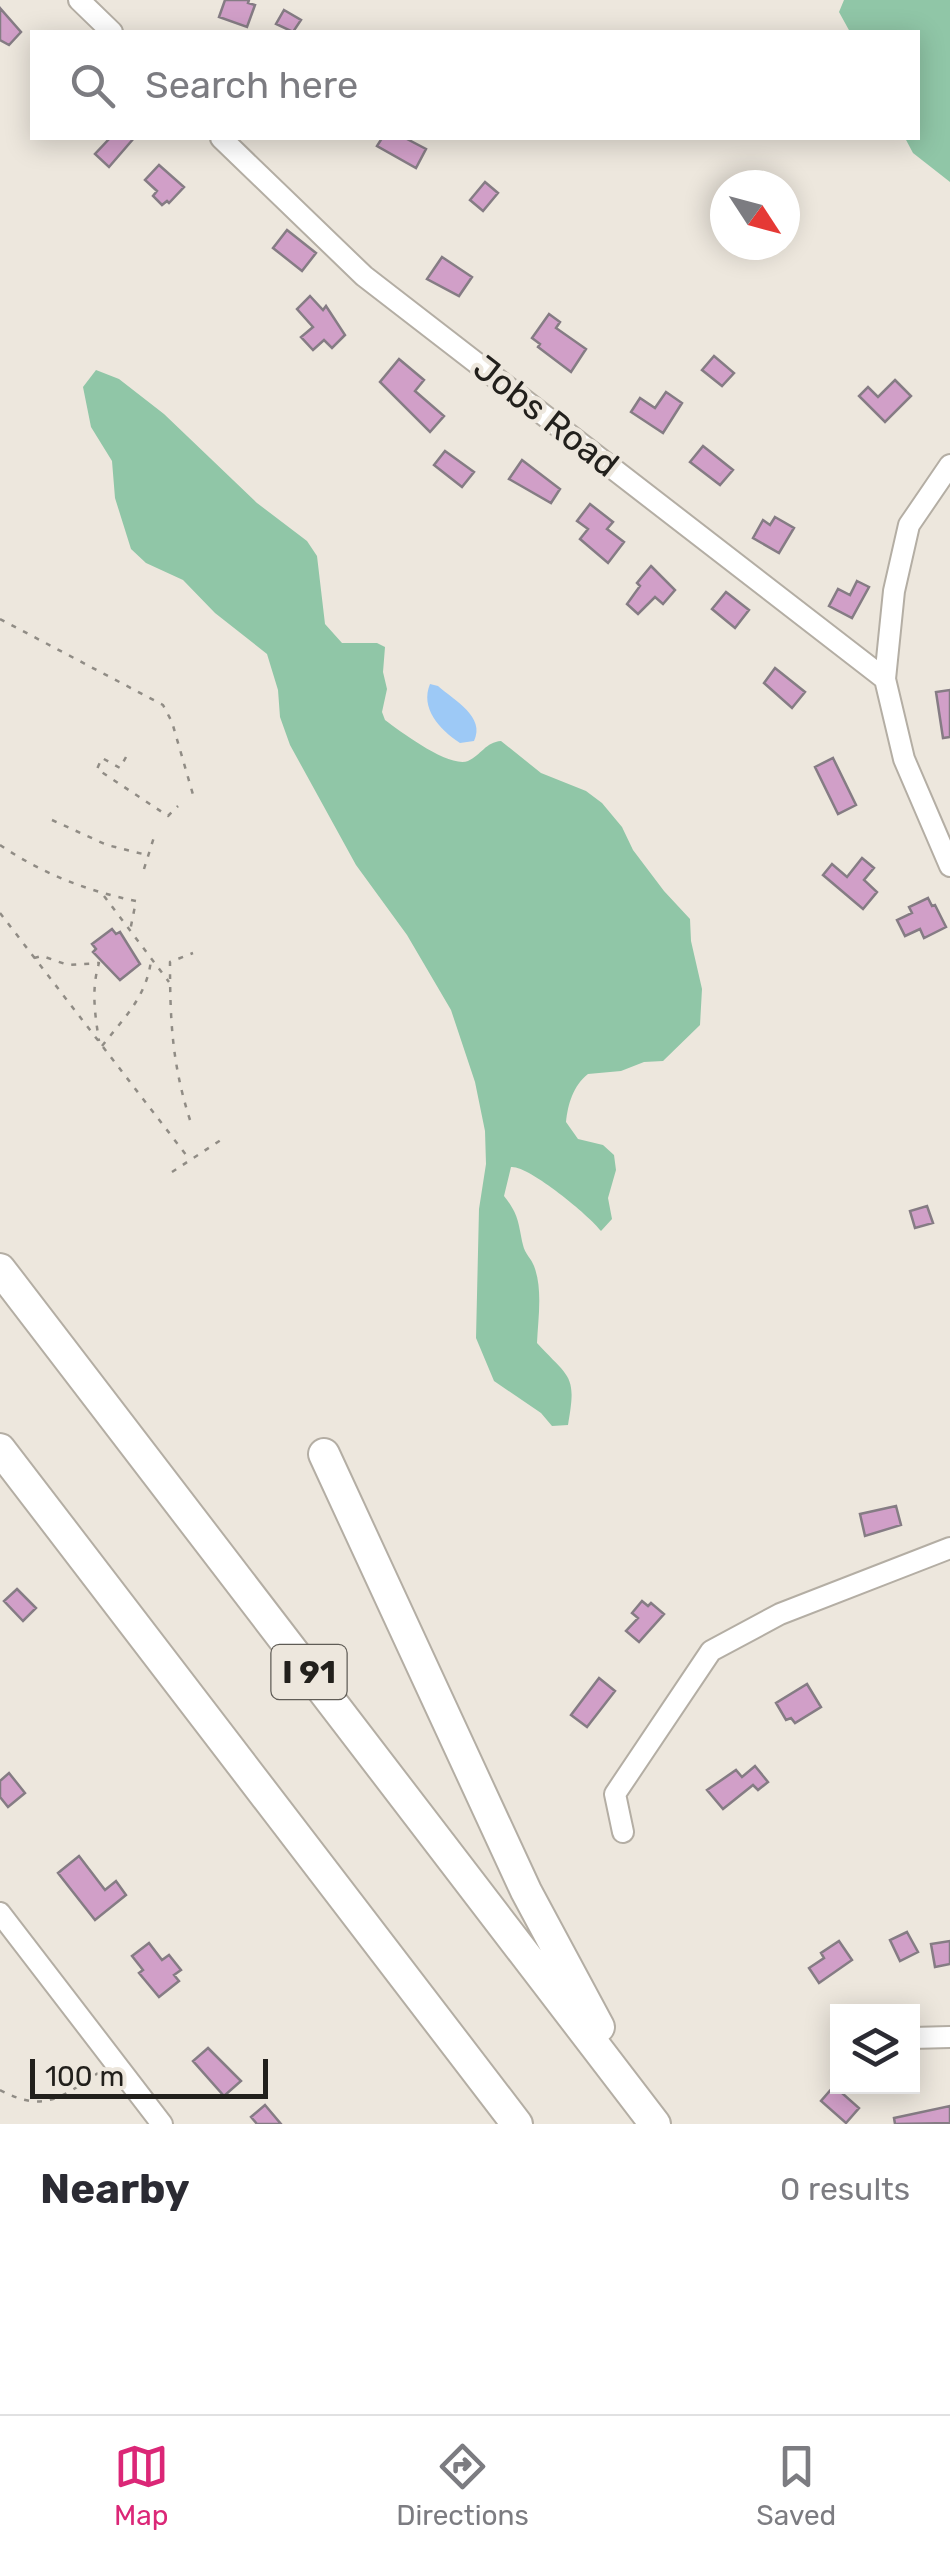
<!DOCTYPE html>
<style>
:root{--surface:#fff;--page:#f7f7f7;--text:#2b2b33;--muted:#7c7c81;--line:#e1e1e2;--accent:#db2777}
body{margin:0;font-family:Rubik,sans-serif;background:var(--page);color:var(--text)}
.controls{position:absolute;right:30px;bottom:30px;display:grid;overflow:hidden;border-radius:0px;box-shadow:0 5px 25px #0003}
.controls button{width:90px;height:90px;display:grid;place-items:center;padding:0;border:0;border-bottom:2px solid var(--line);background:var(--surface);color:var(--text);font:50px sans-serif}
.compass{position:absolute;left:710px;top:170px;width:90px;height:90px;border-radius:50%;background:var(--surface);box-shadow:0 5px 25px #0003;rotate:126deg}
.scale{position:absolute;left:30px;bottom:25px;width:238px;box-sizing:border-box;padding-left:10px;border:5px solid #22201c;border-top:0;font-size:28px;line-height:35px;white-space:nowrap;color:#22201c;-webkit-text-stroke:8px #ede7dd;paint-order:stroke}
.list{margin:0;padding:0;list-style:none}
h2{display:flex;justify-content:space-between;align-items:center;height:130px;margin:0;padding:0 40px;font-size:42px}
h2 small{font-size:32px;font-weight:400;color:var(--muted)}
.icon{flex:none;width:55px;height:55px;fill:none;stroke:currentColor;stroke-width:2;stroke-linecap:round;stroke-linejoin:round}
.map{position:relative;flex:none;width:950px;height:2124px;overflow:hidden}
.search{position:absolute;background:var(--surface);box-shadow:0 5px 25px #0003;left:30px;right:30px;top:30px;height:110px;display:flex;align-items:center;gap:25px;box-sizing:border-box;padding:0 35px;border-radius:0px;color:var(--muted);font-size:38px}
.sheet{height:290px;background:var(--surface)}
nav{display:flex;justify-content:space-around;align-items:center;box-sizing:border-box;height:140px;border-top:2px solid var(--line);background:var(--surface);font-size:28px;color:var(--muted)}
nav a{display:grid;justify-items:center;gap:5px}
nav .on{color:var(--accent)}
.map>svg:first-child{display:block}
</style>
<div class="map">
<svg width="950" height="2124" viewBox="0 0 950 2124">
<rect width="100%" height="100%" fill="#ede7dd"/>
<!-- green -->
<path fill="#90c6a7" d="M844 0H950V182L913 153 905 138H918V32H850L839 12Z
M96 370 119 379 164 414 257 503 307 541 317 556 325 624 342 643H377L385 647 383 672 387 689 382 712 385 720C401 732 449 768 468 761 481 755 486 742 501 741L541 773 586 791 602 803 622 827 633 850 664 891 690 919 691 941 702 989 700 1025 663 1061 644 1062 621 1071 588 1074C573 1086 568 1104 566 1122L578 1139 603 1145 614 1155 616 1170 608 1198 612 1219 601 1231C589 1215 528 1165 511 1167L504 1196C519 1215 518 1222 523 1245 525 1254 531 1258 534 1266 543 1289 538 1319 537 1343 570 1379 577 1374 568 1425L552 1426 541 1413 494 1381 476 1338 479 1209 486 1164 485 1131 475 1082 451 1010 407 935 356 865 290 745 280 717 278 690 267 654 215 613 183 580 146 563 131 549 115 498 112 461 91 427 83 387Z"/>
<!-- water -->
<path fill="#9dc9f6" d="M430 684 438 686C454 700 486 717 474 741L460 743C439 729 420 708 430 684Z"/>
<!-- building -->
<path fill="#d19fc8" stroke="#857c84" stroke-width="2.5" d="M225 0H249L248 3 255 5 247 27 219 17Z
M0 8 21 32 9 45 0 40Z
M284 10 301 20 293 32 276 24Z
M110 138H134L109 167 95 154Z
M382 138H405L426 149 416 168 377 146Z
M159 165 184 187 169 203 167 201 162 205 153 196 157 191 145 180Z
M485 182 498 193 483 211 470 200Z
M287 230 316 253 302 271 273 248Z
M442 257 472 277 459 296 427 279Z
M310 296 323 310 326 306 345 335 332 348 324 340 313 350 301 337 313 327 297 309Z
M549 314 560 322 556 328 586 349 571 372 538 347 540 344 532 338Z
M714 356 734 373 722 386 702 370Z
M399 359 424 380 415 391 444 416 430 432 380 382Z
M895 380 911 396 885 422 859 396 868 387 878 397Z
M666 392 682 403 663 433 631 412 640 398 655 408Z
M703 446 733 470 720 485 690 462Z
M445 451 474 472 462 487 434 465Z
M522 460 560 489 551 503 509 479Z
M590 504 613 522 607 529 624 542 608 563 580 539 588 529 577 521Z
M775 517 794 528 779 553 753 538 763 520 770 525Z
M651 566 675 590 663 604 655 597 638 614 627 604 640 586 637 583Z
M857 581 869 587 852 618 829 606 838 589 850 595Z
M726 592 749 610 735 628 712 609Z
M775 668 805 692 792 708 764 683Z
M950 690V737L943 738 936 692Z
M833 758 856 805 838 814 815 767Z
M862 858 874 868 864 880 877 892 863 909 823 875 832 864 847 877Z
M928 898 932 906 935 905 946 927 924 938 920 929 905 936 897 920 912 913 909 907Z
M112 929 116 934 120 932 140 964 120 980 93 952 96 949 92 944Z
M927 1206 933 1223 915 1228 910 1211Z
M896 1506 901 1525 865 1536 860 1514Z
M17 1589 36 1608 23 1621 4 1601Z
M642 1601 648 1606 651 1603 664 1614 639 1642 626 1631 638 1618 632 1613Z
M599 1678 615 1691 587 1727 571 1715Z
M807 1684 821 1707 795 1723 791 1718 786 1720 776 1703Z
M755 1766 768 1782 758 1790 753 1785 723 1809 707 1790 736 1770 742 1777Z
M9 1773 25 1793 8 1807 0 1797V1781Z
M79 1856 105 1890 116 1881 126 1895 95 1920 58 1873Z
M907 1932 918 1952 900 1961 890 1940Z
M839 1941 852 1960 819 1983 809 1968 824 1958 821 1953Z
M950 1941V1964L935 1967 931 1944Z
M149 1943 162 1960 169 1955 181 1970 174 1975 179 1981 159 1997 139 1973 143 1970 132 1956Z
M208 2048 241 2081 224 2096 193 2061Z
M834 2086 859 2108 846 2123 821 2101Z
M265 2105 281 2124H257L251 2117Z
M950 2106V2123L895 2124 894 2118Z"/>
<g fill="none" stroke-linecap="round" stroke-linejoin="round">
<!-- minor casing -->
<g stroke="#b4aea4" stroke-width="24">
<path id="minor" d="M79 0 112 32
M221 138 364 276 885 679
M950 465 909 525 894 591 885 679 904 759 950 866
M623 1832 615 1794 711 1651 780 1614 950 1548
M0 1913 162 2124
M912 2038 950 2037"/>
</g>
<!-- highway casing -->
<g stroke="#b4aea4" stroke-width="34">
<path id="highway" d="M0 1269 655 2124
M0 1449 517 2124
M324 1454 526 1891 599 2027"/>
</g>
<!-- path -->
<path stroke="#908c85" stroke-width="2.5" stroke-dasharray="5 8" stroke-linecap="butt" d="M0 619 163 705 172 722 194 798
M126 757 120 768 102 758 97 769 168 816 178 806
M52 820 107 845 147 855
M0 845C41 873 87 891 136 901L130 931
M144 869 155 834
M104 896 169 982
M0 913 190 1160
M34 958 42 956 68 965 99 963C91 990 95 1014 99 1041
M102 1046C124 1018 147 996 151 960
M190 1120C172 1064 170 1020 170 962L193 953
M172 1172 224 1138
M0 2090C43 2113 61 2098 98 2073"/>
<!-- minor -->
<use href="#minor" stroke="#fff" stroke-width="20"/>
<!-- highway -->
<use href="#highway" stroke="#fff" stroke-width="30"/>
</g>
<g text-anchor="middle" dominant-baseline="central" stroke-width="9" stroke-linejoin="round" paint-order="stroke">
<!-- shield labels -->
<rect fill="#ede7dd" stroke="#5f5c56" stroke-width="2.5" x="271.5" y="1645" width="75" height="54" rx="8"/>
<g font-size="32" font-weight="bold" fill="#22201c">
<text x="309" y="1672">I 91</text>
</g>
<!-- street labels -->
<g font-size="35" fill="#22201c" stroke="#ede7dd">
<text transform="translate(546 416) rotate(38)">Jobs Road</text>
</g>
</g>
</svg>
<div class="controls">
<button><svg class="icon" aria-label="layers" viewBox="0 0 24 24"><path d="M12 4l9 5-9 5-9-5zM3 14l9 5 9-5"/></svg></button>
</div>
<svg class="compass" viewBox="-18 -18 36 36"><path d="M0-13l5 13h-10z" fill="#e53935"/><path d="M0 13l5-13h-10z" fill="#7c7c81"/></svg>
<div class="scale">100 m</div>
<div class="search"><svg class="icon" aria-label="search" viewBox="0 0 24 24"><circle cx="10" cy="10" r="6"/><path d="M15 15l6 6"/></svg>Search here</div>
</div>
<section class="sheet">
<h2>Nearby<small>0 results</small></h2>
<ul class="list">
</ul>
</section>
<nav>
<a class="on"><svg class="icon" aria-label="map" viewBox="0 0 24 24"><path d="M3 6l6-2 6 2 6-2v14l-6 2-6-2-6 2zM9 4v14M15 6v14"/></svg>Map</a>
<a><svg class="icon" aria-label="directions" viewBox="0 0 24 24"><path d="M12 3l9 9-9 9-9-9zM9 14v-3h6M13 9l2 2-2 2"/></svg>Directions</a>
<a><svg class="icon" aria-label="saved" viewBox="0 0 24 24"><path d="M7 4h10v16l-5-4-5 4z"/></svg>Saved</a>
</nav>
